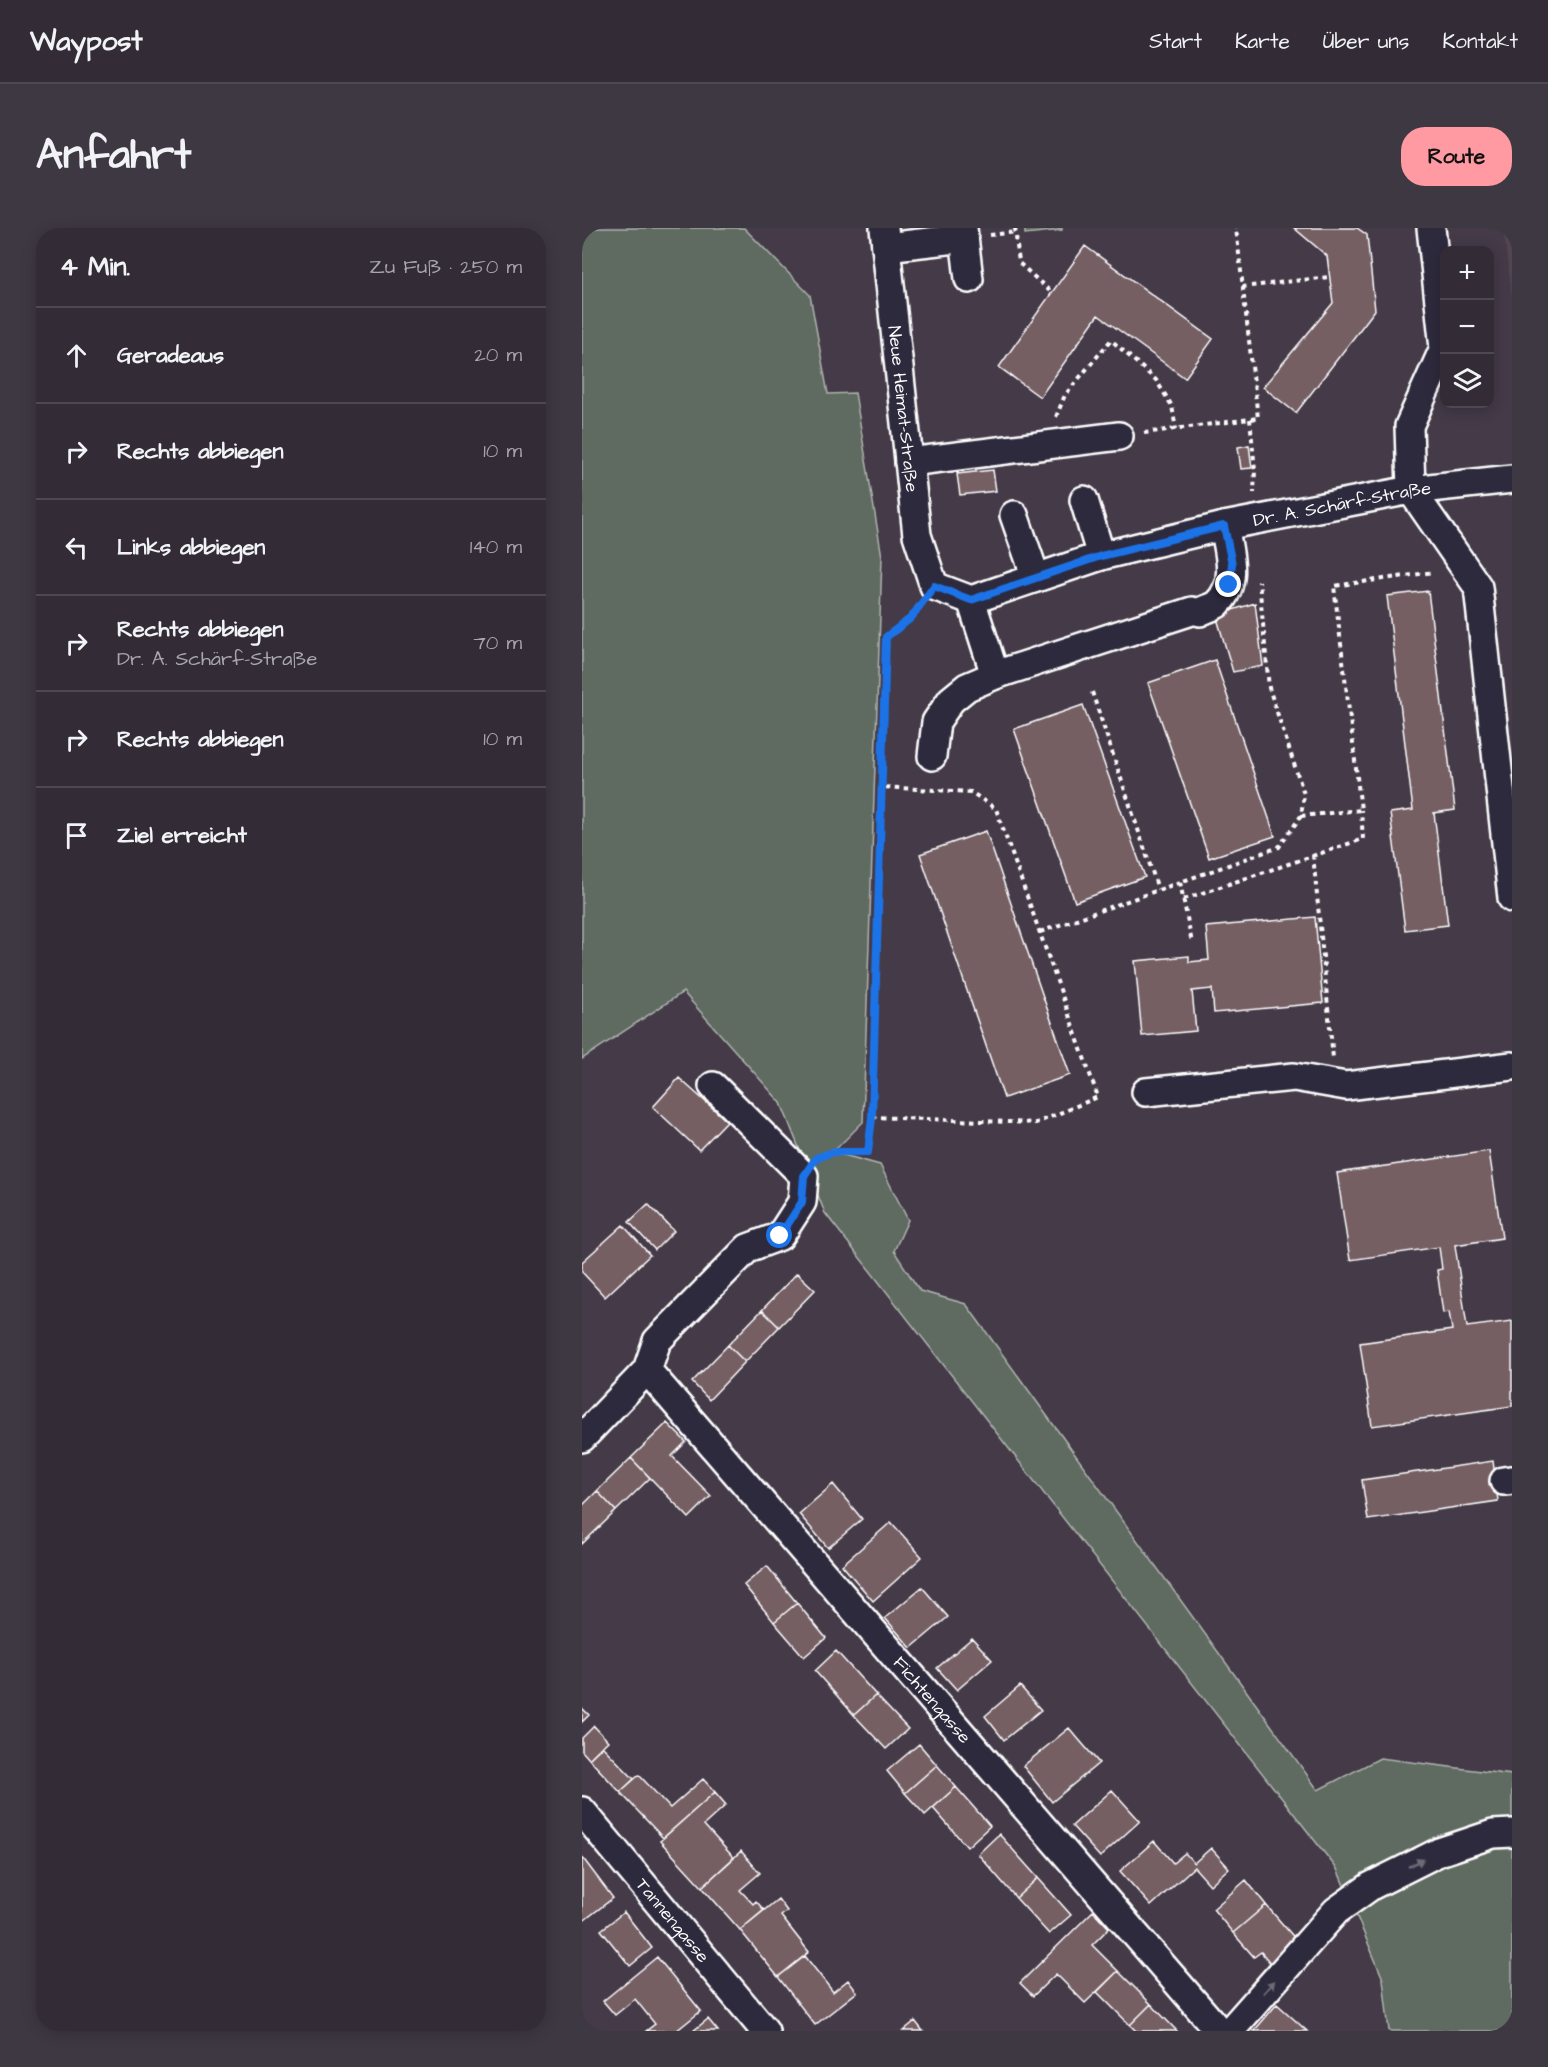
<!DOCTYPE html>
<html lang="de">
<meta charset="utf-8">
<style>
:root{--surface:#332c36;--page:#3e3842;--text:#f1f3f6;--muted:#a9a7ad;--line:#4e4851;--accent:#ff9aa2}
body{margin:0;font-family:"Architects Daughter",sans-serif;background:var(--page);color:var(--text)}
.controls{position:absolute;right:18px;top:18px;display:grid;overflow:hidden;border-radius:12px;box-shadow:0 3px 15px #0003}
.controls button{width:54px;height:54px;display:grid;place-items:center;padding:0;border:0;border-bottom:2px solid var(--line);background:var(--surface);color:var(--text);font:30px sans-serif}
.stop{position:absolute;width:18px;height:18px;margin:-14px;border:4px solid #1a73e8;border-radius:50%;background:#fff}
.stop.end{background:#1a73e8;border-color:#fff;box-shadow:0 2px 6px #0008}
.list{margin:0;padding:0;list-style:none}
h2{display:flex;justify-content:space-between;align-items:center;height:78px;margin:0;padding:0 24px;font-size:26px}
h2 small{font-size:20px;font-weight:400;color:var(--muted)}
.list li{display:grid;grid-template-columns:39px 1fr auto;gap:18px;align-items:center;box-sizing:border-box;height:96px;padding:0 24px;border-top:2px solid var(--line)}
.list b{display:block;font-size:22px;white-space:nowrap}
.list p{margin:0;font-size:20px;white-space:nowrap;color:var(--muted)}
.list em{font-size:20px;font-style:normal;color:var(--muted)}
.icon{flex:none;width:33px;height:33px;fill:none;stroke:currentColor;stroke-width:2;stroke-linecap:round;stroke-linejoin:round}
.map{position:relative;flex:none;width:930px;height:1803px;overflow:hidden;border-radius:24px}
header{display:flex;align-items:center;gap:36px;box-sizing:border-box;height:84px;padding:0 30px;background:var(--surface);border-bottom:2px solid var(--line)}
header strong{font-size:28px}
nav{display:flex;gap:33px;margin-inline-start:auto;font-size:21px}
.intro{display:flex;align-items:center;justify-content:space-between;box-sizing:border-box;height:144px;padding:0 36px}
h1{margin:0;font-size:42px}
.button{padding:15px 27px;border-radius:24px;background:var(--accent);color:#111;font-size:21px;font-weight:700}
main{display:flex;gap:36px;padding:0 36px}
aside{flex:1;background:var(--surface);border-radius:24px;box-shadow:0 3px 15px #0003}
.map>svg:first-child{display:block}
</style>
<header>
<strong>Waypost</strong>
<nav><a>Start</a><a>Karte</a><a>Über uns</a><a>Kontakt</a></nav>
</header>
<div class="intro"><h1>Anfahrt</h1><a class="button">Route</a></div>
<main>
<aside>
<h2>4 Min.<small>Zu Fuß · 250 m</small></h2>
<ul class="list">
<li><svg class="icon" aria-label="ahead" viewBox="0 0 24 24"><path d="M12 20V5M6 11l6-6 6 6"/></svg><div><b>Geradeaus</b></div><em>20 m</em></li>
<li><svg class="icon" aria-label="right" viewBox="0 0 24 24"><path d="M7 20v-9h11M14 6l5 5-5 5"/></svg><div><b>Rechts abbiegen</b></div><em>10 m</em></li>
<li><svg class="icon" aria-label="left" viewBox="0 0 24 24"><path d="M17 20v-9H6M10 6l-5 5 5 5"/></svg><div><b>Links abbiegen</b></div><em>140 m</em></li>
<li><svg class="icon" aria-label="right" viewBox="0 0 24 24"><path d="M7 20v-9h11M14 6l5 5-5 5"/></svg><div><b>Rechts abbiegen</b><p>Dr. A. Schärf-Straße</p></div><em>70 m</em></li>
<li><svg class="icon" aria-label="right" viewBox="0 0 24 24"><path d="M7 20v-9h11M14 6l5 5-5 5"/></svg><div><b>Rechts abbiegen</b></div><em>10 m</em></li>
<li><svg class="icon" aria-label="arrive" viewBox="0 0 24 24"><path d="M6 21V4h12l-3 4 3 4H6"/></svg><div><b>Ziel erreicht</b></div></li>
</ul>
</aside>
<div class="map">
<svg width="930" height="1803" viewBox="0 0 930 1803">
<rect width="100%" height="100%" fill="#443a48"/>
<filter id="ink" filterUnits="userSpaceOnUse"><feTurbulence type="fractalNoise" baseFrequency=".0167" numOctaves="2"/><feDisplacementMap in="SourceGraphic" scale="12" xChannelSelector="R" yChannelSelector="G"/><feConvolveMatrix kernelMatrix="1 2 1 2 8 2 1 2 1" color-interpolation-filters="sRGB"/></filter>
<g filter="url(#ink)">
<!-- built -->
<path fill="#534550" d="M921 0H930V69Z"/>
<!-- green -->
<path fill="#5f6b60" stroke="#afb5b0" stroke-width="1.5" d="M0 0H162L228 67 246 166 273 165 300 329 281 894 251 924 298 937 326 992 312 1023 338 1063 384 1076 736 1562 798 1530 930 1547V1803H807L801 1751 755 1641 243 985 199 875 101 764 0 831Z
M443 0H480V2L443 6Z"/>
<!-- building -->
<path fill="#755f63" stroke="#fff" stroke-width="1.5" d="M712 0H775L785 7 793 82 714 185 681 159 751 75 745 28Z
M503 18 631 111 603 150 516 87 458 169 417 139Z
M667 217 670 240 659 241 656 219Z
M411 242 414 263 378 267 375 246Z
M846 363 873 582 852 585 866 697 823 702 808 585 831 582 805 368Z
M673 375 681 438 651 444 634 387Z
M633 432 693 608 627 630 566 455Z
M501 477 563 649 493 674 432 501Z
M404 603 488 847 422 870 338 626Z
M733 689 741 775 632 785 630 761 610 763 614 803 560 808 553 733 607 728V734L627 732 624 699Z
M97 850 145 893 117 922 71 879Z
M907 923 920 1010 873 1017 885 1099 930 1093V1178L790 1198 778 1115 870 1102 867 1084 861 1085 855 1042 860 1041 857 1019 768 1032 755 945Z
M66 976 92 1003 73 1022 47 994Z
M41 997 68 1027 23 1069 0 1044V1034Z
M215 1045 233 1062 197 1099 180 1082Z
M180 1082 197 1099 163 1134 146 1117Z
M146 1117 163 1134 127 1172 110 1154Z
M85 1195 104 1214 90 1228 129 1268 107 1290 49 1230Z
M49 1230 68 1250 34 1283 15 1263Z
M911 1233 916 1273 786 1292 780 1252Z
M251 1256 280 1291 246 1320 217 1286Z
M15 1263 34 1283 0 1316V1278Z
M309 1294 340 1329 291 1373 260 1337Z
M185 1338 215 1375 192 1394 162 1357Z
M340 1359 366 1389 329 1420 303 1390Z
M215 1375 244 1410 222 1429 192 1394Z
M390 1410 410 1432 375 1462 355 1440Z
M254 1423 294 1467 272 1487 233 1443Z
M438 1458 459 1482 422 1512 403 1488Z
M294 1467 326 1501 304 1521 272 1487Z
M0 1480 7 1487 0 1494Z
M12 1498 26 1513 7 1531 0 1523V1510Z
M487 1500 517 1535 470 1574 441 1538Z
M337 1516 355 1537 323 1565 305 1543Z
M20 1518 52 1551 38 1564 7 1531Z
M355 1537 374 1559 343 1587 323 1565Z
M57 1547 88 1580 121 1551 133 1564 81 1610 38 1564Z
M374 1559 408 1598 385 1619 351 1580Z
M530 1562 558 1593 518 1629 490 1598Z
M133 1564 144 1577 122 1597 152 1630 120 1659 78 1613Z
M417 1606 456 1650 434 1670 396 1626Z
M572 1613 591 1635 603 1625 612 1635 629 1620 647 1640 628 1657 612 1639 569 1678 538 1643Z
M159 1623 178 1645 158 1662 171 1676 174 1673 182 1682 158 1702 120 1659Z
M0 1629 31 1670 0 1694Z
M456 1650 489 1687 467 1706 434 1670Z
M664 1652 684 1677 651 1705 631 1681Z
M196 1671 205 1683 199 1688 227 1724 196 1749 158 1702Z
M684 1677 716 1714 690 1737 679 1724 672 1729 651 1705Z
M511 1683 527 1700 510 1717 536 1743 503 1775 474 1746 451 1768 438 1755Z
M42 1684 70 1720 48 1738 19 1702Z
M223 1728 251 1764 266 1752 275 1764 233 1797 196 1749Z
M75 1729 119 1783 94 1803H64L73 1796 53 1771 33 1787 21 1773Z
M536 1743 569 1776 548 1797 515 1764Z
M569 1776 595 1803H554L548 1797Z
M695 1776 725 1803H672Z
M126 1791 136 1803H111Z
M333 1793 341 1803H321Z"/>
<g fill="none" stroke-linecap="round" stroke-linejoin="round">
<!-- minor casing -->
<g stroke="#fff" stroke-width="32">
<g id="minor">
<path id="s1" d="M302 0 335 307 352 358 389 372 519 328 642 298 829 262 930 251"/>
<path d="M381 0 387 51"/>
<path d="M849 0 862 120 827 198 829 262 896 359 930 670"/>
<path d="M304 19 382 10"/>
<path d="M327 234 537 208"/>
<path d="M502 272 519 328"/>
<path d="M432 287 454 350"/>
<path d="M618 384C623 381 631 379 635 376 657 355 647 324 642 298"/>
<path d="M413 447 610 383"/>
<path d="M350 528 354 494 369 472 385 459 413 447 389 372"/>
<path d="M564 864 712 849 764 858 930 838"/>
<path id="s2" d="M65 1142 637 1803"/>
<path d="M0 1210 65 1142 75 1113 166 1020 198 1008 220 974 222 948 131 858"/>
<path d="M922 1253 930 1252"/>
<path id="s3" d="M0 1583 183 1803"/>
<path d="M648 1803 754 1683 789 1658 857 1624 911 1606 930 1605"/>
</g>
</g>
<!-- path -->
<path stroke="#fff" stroke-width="4" stroke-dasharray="4.5 4.5" stroke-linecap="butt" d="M433 0 437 35 470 65
M408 7 434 4
M660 59 747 49
M474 189 483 167 529 112 574 152 590 178 594 201
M668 191 673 242 672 265
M562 205 676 190 654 0
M510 464 576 661
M719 588 779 582 752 358 852 344
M731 627 751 830
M598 654 610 715
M602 671 781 611 779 582
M458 704 697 619 719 588 722 566 687 460 677 353
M290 889 454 895 516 869 414 581 389 564 299 559
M241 927 251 924H286L290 889 304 409 329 390 337 378"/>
<!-- minor -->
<use href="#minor" stroke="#2f2a3d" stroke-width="27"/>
</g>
<!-- one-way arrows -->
<defs><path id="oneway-solid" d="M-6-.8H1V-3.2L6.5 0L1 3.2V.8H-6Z" transform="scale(1.5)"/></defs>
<g fill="#6d6a77">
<use href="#oneway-solid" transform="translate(834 1635) rotate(-26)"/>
<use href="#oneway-solid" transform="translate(687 1759) rotate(-49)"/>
</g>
</g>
<g fill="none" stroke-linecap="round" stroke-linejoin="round" filter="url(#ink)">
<!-- route -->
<path stroke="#1a73e8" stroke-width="8" d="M198 1008 220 974 222 948 234 930 251 924H286L290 890 304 409 329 390 352 358 389 372 519 328 642 298 650 336 647 357"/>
</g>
<g text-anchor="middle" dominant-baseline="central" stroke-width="5" stroke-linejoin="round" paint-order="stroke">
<!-- street labels -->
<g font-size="18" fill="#fff" stroke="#2f2a3d">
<text stroke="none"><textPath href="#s1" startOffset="182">Neue Heimat-Straße</textPath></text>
<text stroke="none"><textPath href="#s1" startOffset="786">Dr. A. Schärf-Straße</textPath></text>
<text stroke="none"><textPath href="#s2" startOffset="436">Fichtengasse</textPath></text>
<text stroke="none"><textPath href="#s3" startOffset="142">Tannengasse</textPath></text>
</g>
</g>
</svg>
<div class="controls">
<button>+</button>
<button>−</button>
<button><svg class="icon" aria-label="layers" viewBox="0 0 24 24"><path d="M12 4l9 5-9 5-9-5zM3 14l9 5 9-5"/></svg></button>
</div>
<div class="stop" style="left:198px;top:1008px"></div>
<div class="stop end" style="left:647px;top:357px"></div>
</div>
</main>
